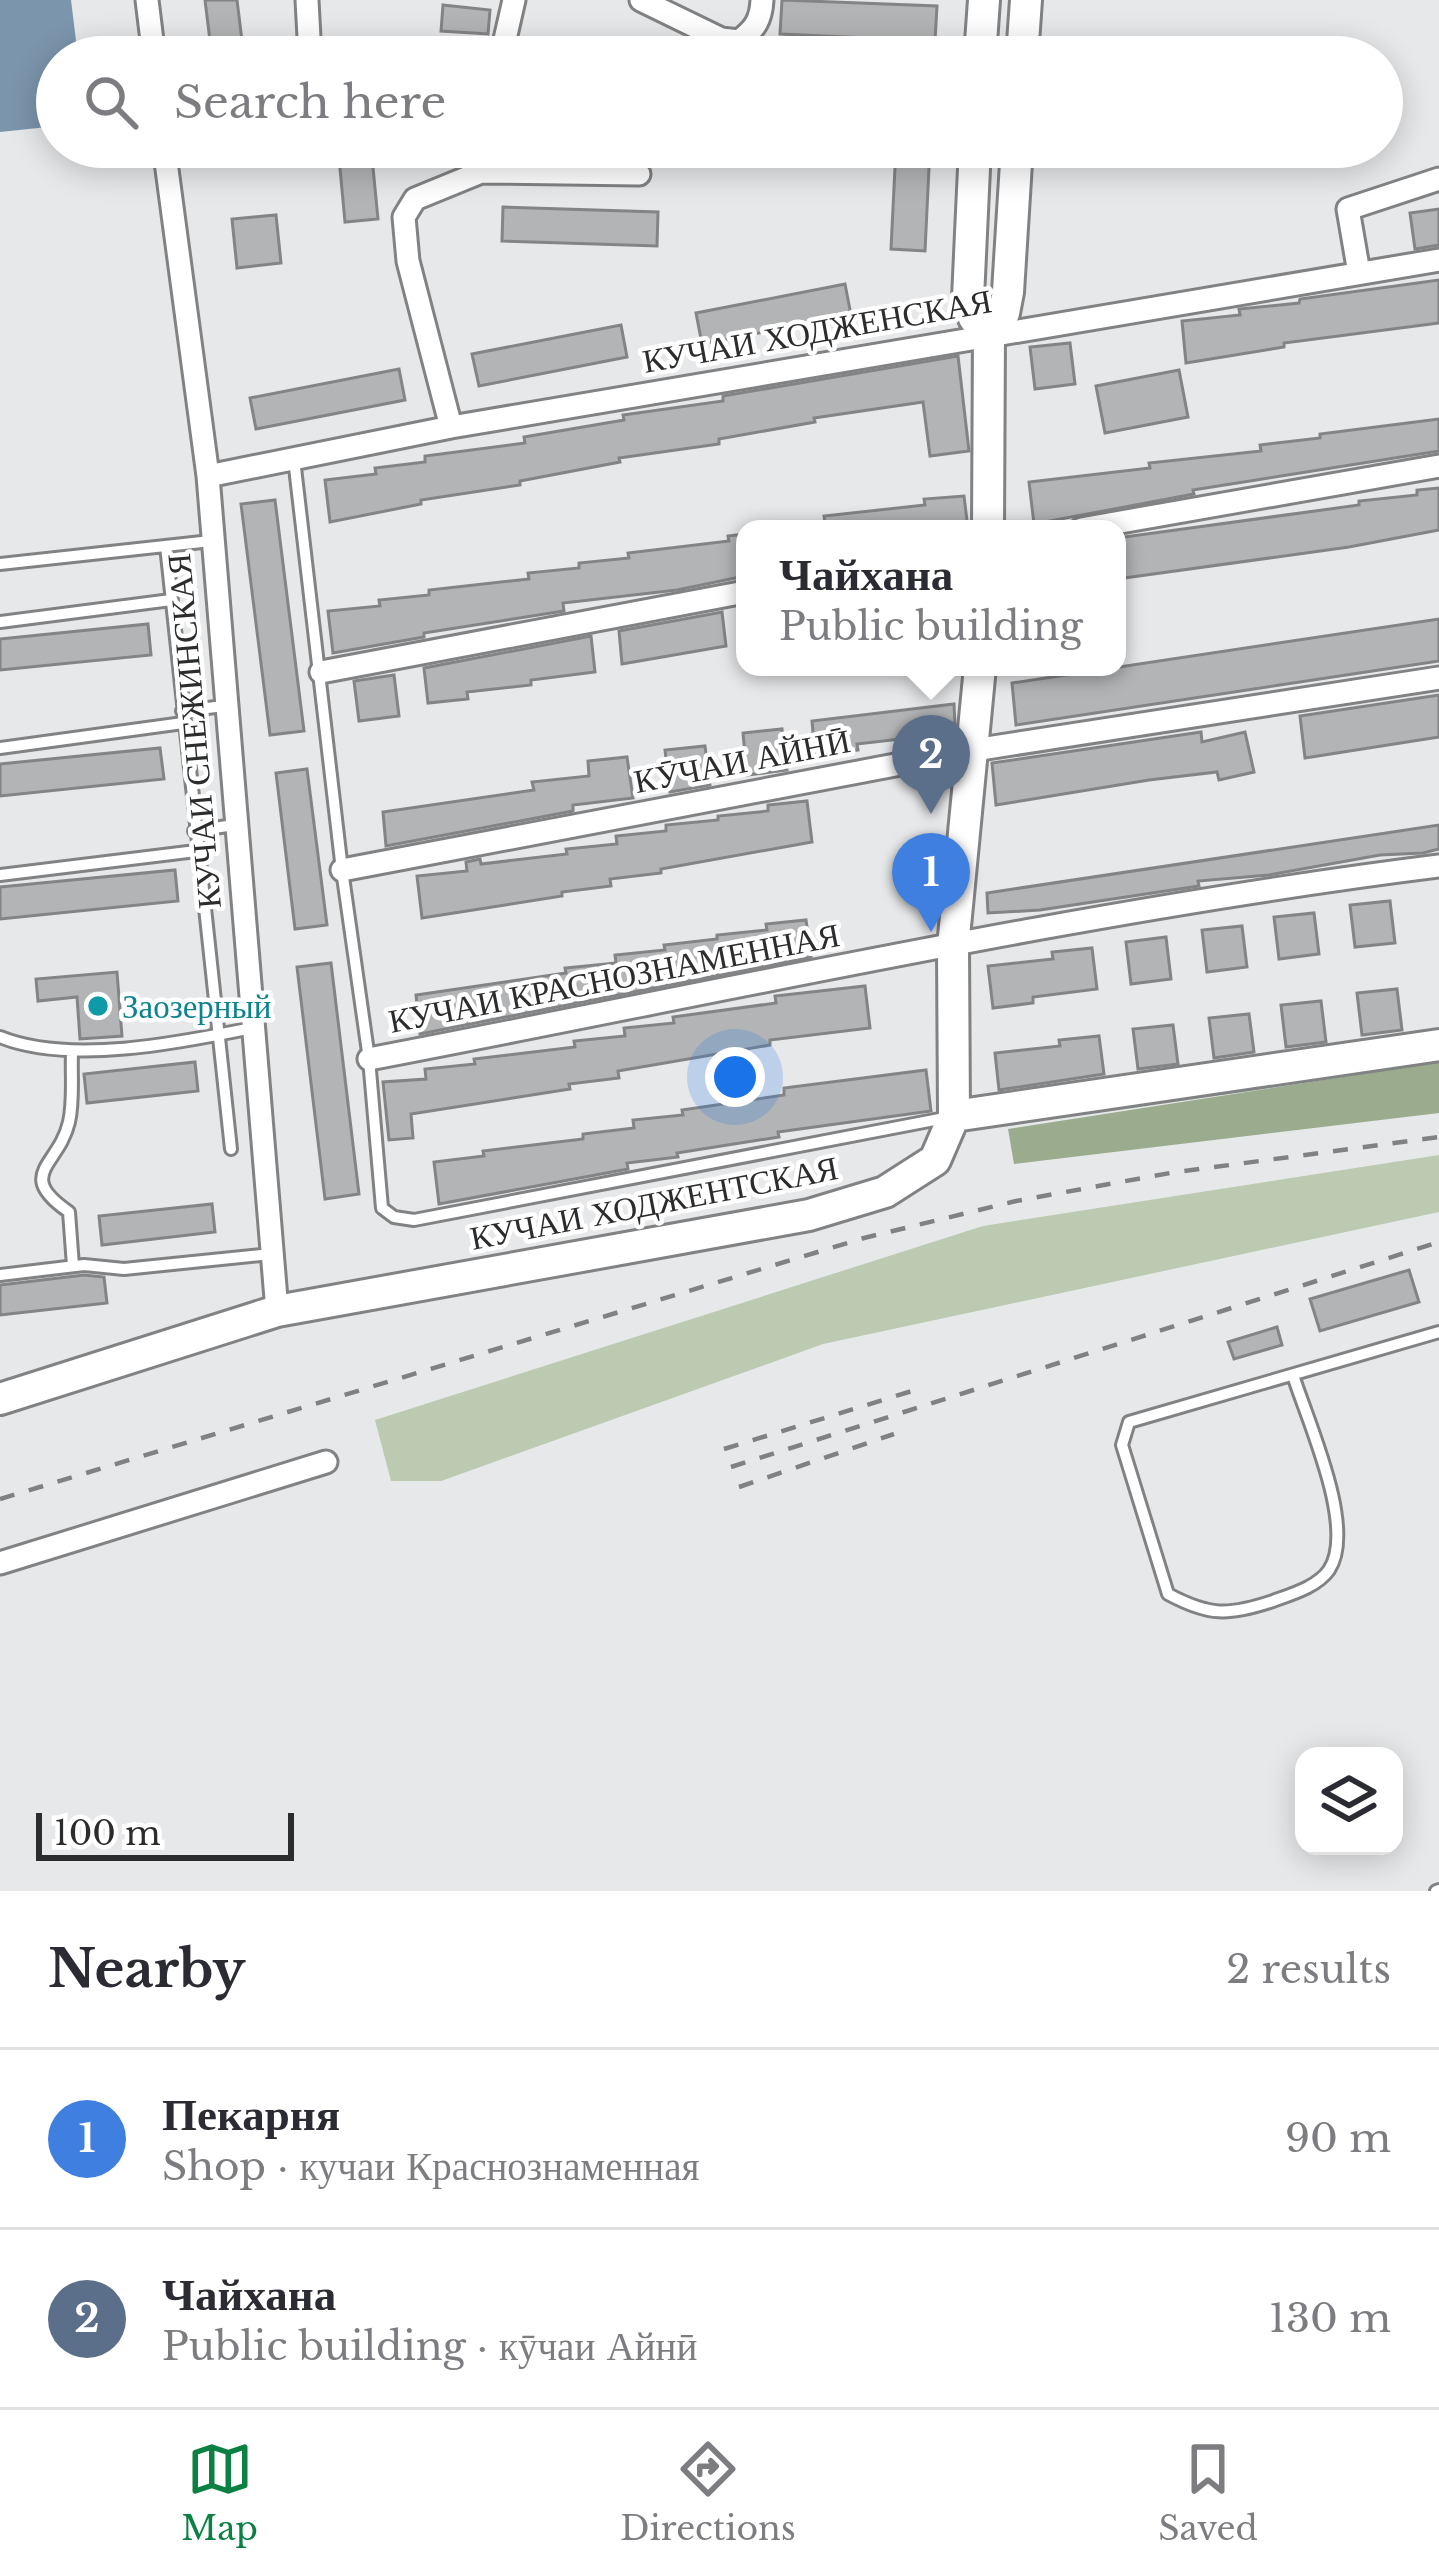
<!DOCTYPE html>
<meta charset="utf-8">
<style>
:root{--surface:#fff;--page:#f7f7f7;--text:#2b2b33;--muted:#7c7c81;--line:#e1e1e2;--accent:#0b8043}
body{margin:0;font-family:"Libre Baskerville",serif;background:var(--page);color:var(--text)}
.controls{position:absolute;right:36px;bottom:36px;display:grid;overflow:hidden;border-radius:24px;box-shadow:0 6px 30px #0003}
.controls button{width:108px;height:108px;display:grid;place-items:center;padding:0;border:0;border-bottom:3px solid var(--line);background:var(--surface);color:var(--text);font:60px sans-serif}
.scale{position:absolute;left:36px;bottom:30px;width:258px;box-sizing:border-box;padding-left:12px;border:6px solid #2b2c2d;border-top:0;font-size:33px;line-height:42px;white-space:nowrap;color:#2b2c2d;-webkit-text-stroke:9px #fff;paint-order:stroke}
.you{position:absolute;left:735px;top:1077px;width:42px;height:42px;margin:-30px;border:9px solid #fff;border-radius:50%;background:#1a73e8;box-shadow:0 0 0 18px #1a73e833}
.badge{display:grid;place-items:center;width:78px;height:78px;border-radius:50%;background:var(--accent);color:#fff;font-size:39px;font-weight:700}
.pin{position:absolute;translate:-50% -99px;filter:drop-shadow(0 3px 6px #0008)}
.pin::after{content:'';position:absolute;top:63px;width:42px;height:36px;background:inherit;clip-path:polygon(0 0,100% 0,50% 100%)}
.popup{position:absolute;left:736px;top:520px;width:390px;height:156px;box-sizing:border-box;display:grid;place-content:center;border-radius:24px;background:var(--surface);filter:drop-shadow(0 3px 9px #0005);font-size:39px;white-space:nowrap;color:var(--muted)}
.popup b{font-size:45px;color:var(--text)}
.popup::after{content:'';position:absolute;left:50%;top:100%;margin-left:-24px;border:24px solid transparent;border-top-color:var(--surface)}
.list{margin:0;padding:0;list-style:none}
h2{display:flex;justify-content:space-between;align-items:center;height:156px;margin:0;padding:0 48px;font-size:51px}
h2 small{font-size:39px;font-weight:400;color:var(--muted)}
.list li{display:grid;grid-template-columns:78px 1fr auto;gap:36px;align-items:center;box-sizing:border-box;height:180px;padding:0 48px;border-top:3px solid var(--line)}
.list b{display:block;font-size:45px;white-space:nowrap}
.list p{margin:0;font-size:39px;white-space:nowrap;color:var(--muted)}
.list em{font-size:39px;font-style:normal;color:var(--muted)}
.icon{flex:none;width:66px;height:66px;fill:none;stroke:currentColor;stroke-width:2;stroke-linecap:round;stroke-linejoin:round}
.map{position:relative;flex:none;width:1439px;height:1891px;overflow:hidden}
.search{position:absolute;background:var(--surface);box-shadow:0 6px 30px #0003;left:36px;right:36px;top:36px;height:132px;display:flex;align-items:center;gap:30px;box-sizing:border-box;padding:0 42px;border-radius:66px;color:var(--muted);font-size:45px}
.sheet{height:516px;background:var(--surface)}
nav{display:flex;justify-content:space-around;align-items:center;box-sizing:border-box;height:168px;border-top:3px solid var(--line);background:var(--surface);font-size:33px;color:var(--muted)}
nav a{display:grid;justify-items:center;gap:6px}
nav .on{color:var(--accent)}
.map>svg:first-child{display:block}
</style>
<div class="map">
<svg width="1439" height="1891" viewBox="0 0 1439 1891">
<rect width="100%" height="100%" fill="#e7e8ea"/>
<!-- green -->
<path fill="#bccab1" d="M1439 1155V1212L823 1344 441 1481H391L375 1420 983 1226Z"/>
<!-- forest -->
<path fill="#9aab8e" d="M1439 1062V1113L1014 1164 1008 1129Z"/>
<!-- water -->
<path fill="#7b95ac" d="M0 0H71L78 57H57V126L0 132Z"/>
<!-- building -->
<path fill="#b2b4b6" stroke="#838486" stroke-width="3" d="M205 0H237L244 57H212Z
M782 0 937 6 935 41 780 34Z
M443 5 490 10 488 34 441 31Z
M338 147H371L378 219 345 222Z
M896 147H930L925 251 891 249Z
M503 207 658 212 657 246 502 241Z
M1439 209V245L1415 249 1410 213Z
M276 215 281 263 237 268 232 219Z
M1439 280V323L1284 343V347L1186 363 1182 321 1240 315 1239 309 1299 303 1300 299Z
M845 284 851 315 702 344 696 313Z
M621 325 627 357 479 386 472 354Z
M1070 343 1075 384 1035 389 1030 347Z
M958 356 969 451 930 456 923 402 814 418 815 422 719 439V444L619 458 620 462 520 481V485L421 500V504L330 522 325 480 376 474 375 468 425 462V456L525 443 524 437 624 420 623 415 723 401V396Z
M399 369 405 400 256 429 250 398Z
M1179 370 1188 417 1105 433 1096 386Z
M1439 419V451L1193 490 1194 494 1034 524 1029 482 1150 468 1149 463 1261 451 1260 445 1320 438V434Z
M1439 488V530L1349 547 1117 579V538L1359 505V501L1417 495V490Z
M964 496 968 529H826L824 516 925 505 924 499Z
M275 500 304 731 270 735 241 504Z
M745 534V576L677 590 563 603 564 611 424 633V637L333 653 328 611 380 606 379 600 429 595V590L529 579 528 573 579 568V563L629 558 628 553 729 541 728 536Z
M722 612 726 646 622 664 619 631Z
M1439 619V661L1016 725 1012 683Z
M148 624 151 655 0 670V639Z
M591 636 595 672 531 680V685L467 692 468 699 428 703 424 668Z
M394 675 399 716 359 721 354 681Z
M1439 695V737L1305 758 1300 716Z
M954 704 955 725 909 738 857 744 858 750 815 756 812 721Z
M782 729 787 770 747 775 743 733Z
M1201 732 1202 742 1245 732 1254 772 1219 780 1217 772 1149 780 996 805 992 763Z
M705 746 710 785 670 792 665 750Z
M160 748 164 779 0 796V764Z
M627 757 633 798 573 805V811L386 846 383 812 534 790 532 782 589 776 588 761Z
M307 769 327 925 295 929 276 773Z
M807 801 812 842 661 869V873L610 879 611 886 562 892V896L422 918 417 876 467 871 466 862 480 859 481 864 567 854 566 849 617 844 616 836 666 831V825L718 820V816L768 811V805Z
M1439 825V849L1423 853 1380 855 1269 875 1198 881 1199 886 1159 892 1040 910 988 913 987 893Z
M175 870 178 901 0 919V887Z
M1390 901 1395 943 1355 947 1350 905Z
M1314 913 1319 954 1279 959 1274 917Z
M806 920 811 957 420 1034 416 995 566 973 565 968 616 963 615 955 665 950 664 945 717 939V935L767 930 766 924Z
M1242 926 1247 967 1207 972 1202 930Z
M1166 937 1171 979 1131 984 1126 942Z
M1092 948 1097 989 1033 997V1003L993 1008 988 966 1053 959 1052 952Z
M331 963 359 1194 325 1199 297 967Z
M117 972 122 1036 80 1039 77 997 38 1001 36 979Z
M865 986 870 1028 770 1040V1045L618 1071 619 1078 569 1084 570 1089 411 1114 413 1138 389 1140 383 1082 426 1079 425 1069 475 1064 474 1059 575 1047 574 1041 625 1036 624 1028 674 1023 673 1017 776 1003 775 996Z
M1397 989 1402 1030 1362 1035 1357 993Z
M1321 1001 1326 1042 1286 1047 1281 1005Z
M1249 1014 1254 1052 1214 1058 1209 1018Z
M1173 1025 1178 1064 1138 1069 1133 1029Z
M1099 1036 1104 1074 999 1090 995 1053 1060 1046 1059 1040Z
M195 1062 198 1091 87 1103 84 1074Z
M926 1070 931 1111 778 1132 779 1137 677 1153 678 1157 627 1163 628 1169 439 1204 434 1162 484 1156 483 1151 583 1139V1134L634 1128 633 1120 683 1115 682 1110 784 1095V1088Z
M212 1204 215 1232 102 1245 99 1216Z
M1409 1270 1419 1302 1320 1331 1310 1299Z
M84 1275 104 1277 107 1303 0 1315V1285Z
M1277 1327 1282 1345 1234 1359 1228 1342Z"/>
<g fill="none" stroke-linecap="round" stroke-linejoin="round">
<!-- lane casing -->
<g stroke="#818284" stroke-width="16">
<path id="lane" d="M294 459 342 870 369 1059 382 1208 394 1217 414 1220 950 1117
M166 546 231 1149
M0 564 211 541
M0 622 171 600
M182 711 224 706
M0 748 183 723
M194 831 234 825
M0 875 196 851
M0 1037C69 1065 179 1043 252 1028
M72 1053C71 1075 74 1101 69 1122 59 1166 14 1174 69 1212L73 1266
M0 1275 84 1265 124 1269 271 1254
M1293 1375C1307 1420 1357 1528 1329 1570 1317 1587 1292 1594 1273 1601 1228 1616 1209 1616 1168 1594L1122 1445 1129 1422 1439 1332
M1436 1891 1439 1890"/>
</g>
<!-- street casing -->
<g stroke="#818284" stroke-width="27">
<path id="street" d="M147 0 154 57
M307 0 310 57
M641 0 721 39 739 41C755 29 761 20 762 0
M501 57 514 0
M164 147 208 476 277 1311
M1359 273 1348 209 1439 179
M451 427 408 261 404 217 415 199 481 172 639 174
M208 476 451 427 1439 260
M1081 529 1439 466
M321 672 745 592
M342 870 974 750 1439 678
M369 1059C725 991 1080 911 1439 866
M0 1563 326 1462"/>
</g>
<!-- secondary casing -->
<g stroke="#818284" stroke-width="36">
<path id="secondary" d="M980 57 984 0
M1022 57 1026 0
M975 147 968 298 974 318 989 334
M989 334 1004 313 1008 292 1017 147
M988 529 989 334
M954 1116 1439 1045
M0 1399 277 1311 809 1215 885 1192 935 1160 954 1116 953 947 980 667"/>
</g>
<!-- lane -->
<use href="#lane" stroke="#fff" stroke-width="10"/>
<!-- street -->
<use href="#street" stroke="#fff" stroke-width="21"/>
<!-- secondary -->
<use href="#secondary" stroke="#fff" stroke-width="30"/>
<!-- rail -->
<path stroke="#808183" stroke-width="4.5" stroke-dasharray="15 15" stroke-linecap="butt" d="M724 1449 912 1391
M731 1467 1439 1242
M739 1487 894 1434
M0 1499 864 1238 1016 1201 1170 1173 1439 1137"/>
</g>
<!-- markers -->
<circle fill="#0f9aa8" stroke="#fff" stroke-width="4.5" cx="98" cy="1006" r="12"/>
<g text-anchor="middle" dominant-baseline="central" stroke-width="9" stroke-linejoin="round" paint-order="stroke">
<!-- street labels -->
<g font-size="33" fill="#2b2c2d" stroke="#fff">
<text transform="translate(817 331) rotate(-10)">КУЧАИ ХОДЖЕНСКАЯ</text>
<text transform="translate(194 731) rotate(-95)">КУЧАИ СНЕЖИНСКАЯ</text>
<text transform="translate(742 761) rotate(-11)">КӮЧАИ АЙНӢ</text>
<text transform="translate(614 978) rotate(-11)">КУЧАИ КРАСНОЗНАМЕННАЯ</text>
<text transform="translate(654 1203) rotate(-11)">КУЧАИ ХОДЖЕНТСКАЯ</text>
</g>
<!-- culture labels -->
<g font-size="33" fill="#0d838f" stroke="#fff" text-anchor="start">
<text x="122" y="1006">Заозерный</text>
</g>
</g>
</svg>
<div class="controls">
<button><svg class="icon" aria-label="layers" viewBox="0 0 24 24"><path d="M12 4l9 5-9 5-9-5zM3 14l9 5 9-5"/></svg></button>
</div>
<div class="scale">100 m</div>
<div class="you"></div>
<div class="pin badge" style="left:931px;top:932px;background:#3f7fe0">1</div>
<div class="pin badge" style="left:931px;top:814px;background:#5c6f8a">2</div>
<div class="popup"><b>Чайхана</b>Public building</div>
<div class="search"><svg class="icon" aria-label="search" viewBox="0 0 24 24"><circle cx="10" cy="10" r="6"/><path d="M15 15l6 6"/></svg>Search here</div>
</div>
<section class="sheet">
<h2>Nearby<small>2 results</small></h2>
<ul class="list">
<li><span class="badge" style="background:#3f7fe0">1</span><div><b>Пекарня</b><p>Shop · кучаи Краснознаменная</p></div><em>90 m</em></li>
<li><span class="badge" style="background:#5c6f8a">2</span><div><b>Чайхана</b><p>Public building · кӯчаи Айнӣ</p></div><em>130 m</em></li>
</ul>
</section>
<nav>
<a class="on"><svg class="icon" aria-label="map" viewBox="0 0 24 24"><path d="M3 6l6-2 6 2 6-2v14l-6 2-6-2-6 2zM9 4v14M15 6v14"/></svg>Map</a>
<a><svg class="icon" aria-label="directions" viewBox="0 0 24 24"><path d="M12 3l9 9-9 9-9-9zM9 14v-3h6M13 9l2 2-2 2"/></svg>Directions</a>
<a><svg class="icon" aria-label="saved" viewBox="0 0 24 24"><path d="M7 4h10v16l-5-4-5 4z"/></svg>Saved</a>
</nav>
